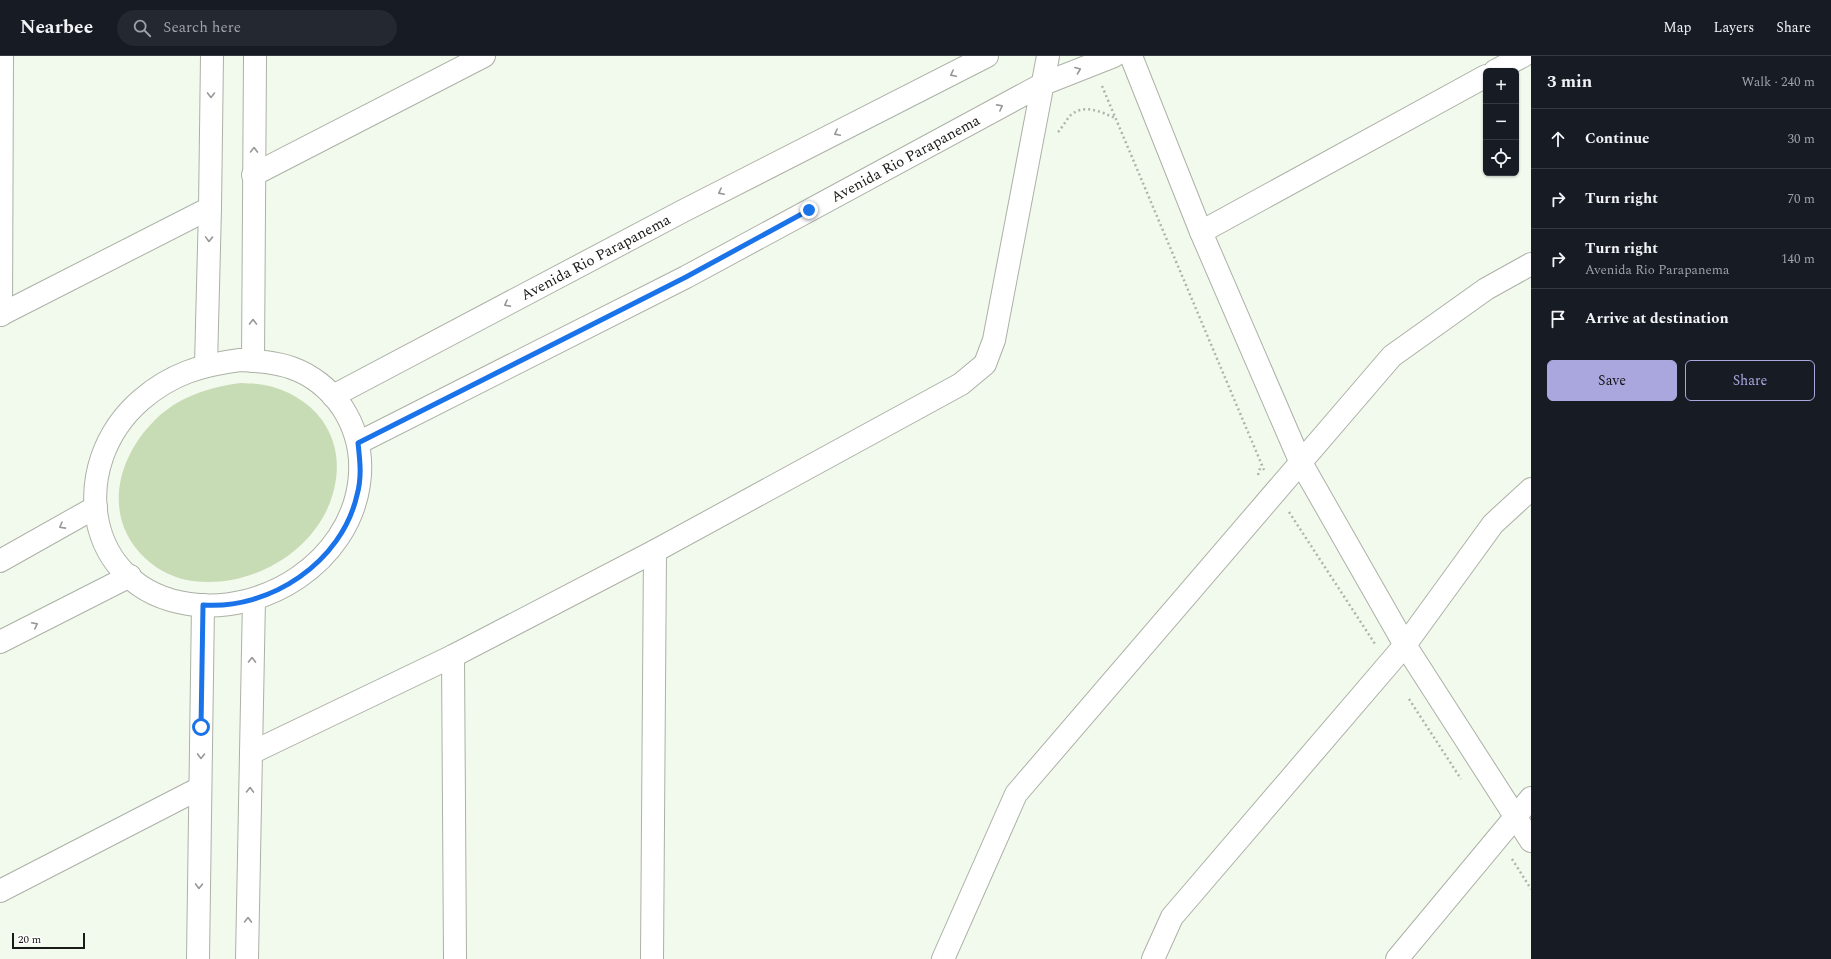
<!DOCTYPE html>
<meta charset="utf-8">
<style>
:root{--surface:#171b24;--page:#242831;--text:#f1f3f6;--muted:#9ea1a6;--line:#363941;--accent:#a9a7de}
body{margin:0;font-family:Spectral,serif;background:var(--page);color:var(--text)}
.controls{position:absolute;right:12px;top:12px;display:grid;overflow:hidden;border-radius:6px;box-shadow:0 1px 3px #0004}
.controls button{width:36px;height:36px;display:grid;place-items:center;padding:0;border:0;border-bottom:1px solid var(--line);background:var(--surface);color:var(--text);font:20px sans-serif}
.scale{position:absolute;left:12px;bottom:10px;width:73px;box-sizing:border-box;padding-left:4px;border:2px solid #181a16;border-top:0;font-size:11px;line-height:14px;white-space:nowrap;color:#181a16;-webkit-text-stroke:3px #fff;paint-order:stroke}
.stop{position:absolute;width:12px;height:12px;margin:-9px;border:3px solid #1a73e8;border-radius:50%;background:#fff}
.stop.end{background:#1a73e8;border-color:#fff;box-shadow:0 1px 4px #0008}
.list{margin:0;padding:0;list-style:none}
h2{display:flex;justify-content:space-between;align-items:center;height:52px;margin:0;padding:0 16px;font-size:17px}
h2 small{font-size:13px;font-weight:400;color:var(--muted)}
.list li{display:grid;grid-template-columns:26px 1fr auto;gap:12px;align-items:center;box-sizing:border-box;height:60px;padding:0 16px;border-top:1px solid var(--line)}
.list b{display:block;font-size:15px;white-space:nowrap}
.list p{margin:0;font-size:13px;white-space:nowrap;color:var(--muted)}
.list em{font-size:13px;font-style:normal;color:var(--muted)}
.actions{display:flex;gap:8px;padding:12px 16px}
.actions a{flex:1;padding:9px 0;border:1px solid var(--accent);border-radius:6px;text-align:center;font-size:14px;color:var(--accent)}
.actions .main{background:var(--accent);color:#111}
.icon{flex:none;width:22px;height:22px;fill:none;stroke:currentColor;stroke-width:2;stroke-linecap:round;stroke-linejoin:round}
.map{position:relative;flex:none;width:1531px;height:903px;overflow:hidden}
header{display:flex;align-items:center;gap:24px;box-sizing:border-box;height:56px;padding:0 20px;background:var(--surface);border-bottom:1px solid var(--line)}
header strong{font-size:19px}
nav{display:flex;gap:22px;margin-inline-start:auto;font-size:14px}
.search{width:280px;height:36px;background:var(--page);display:flex;align-items:center;gap:10px;box-sizing:border-box;padding:0 14px;border-radius:22px;color:var(--muted);font-size:15px}
main{display:flex}
aside{flex:1;background:var(--surface)}
.map>svg:first-child{display:block}
</style>
<header>
<strong>Nearbee</strong>
<div class="search"><svg class="icon" aria-label="search" viewBox="0 0 24 24"><circle cx="10" cy="10" r="6"/><path d="M15 15l6 6"/></svg>Search here</div>
<nav><a>Map</a><a>Layers</a><a>Share</a></nav>
</header>
<main>
<div class="map">
<svg width="1531" height="903" viewBox="0 0 1531 903">
<rect width="100%" height="100%" fill="#f2f9ed"/>
<!-- green -->
<path fill="#c7dbb4" d="M241 327C248 328 257 327 264 329 286 333 308 345 322 364 334 381 339 401 336 423 327 489 257 533 193 525 176 523 159 515 146 503 102 463 116 402 155 364 178 341 209 331 241 327Z"/>
<g fill="none" stroke-linecap="round" stroke-linejoin="round">
<!-- minor casing -->
<g stroke="#acb1a6" stroke-width="24">
<g id="minor">
<path d="M1131 0 1201 176 1300 405 1405 589 1531 785"/>
<path d="M1495 15 1523 0"/>
<path d="M253 119 484 0"/>
<path d="M1201 176 1486 20"/>
<path d="M0 259 210 152"/>
<path d="M1 259 2 0"/>
<path d="M240 304C258 305 275 306 292 312 312 319 330 334 342 351 357 374 363 400 359 428 348 506 265 559 189 548 84 533 66 409 141 344 171 318 201 309 240 304Z"/>
<path d="M253 305 255 0"/>
<path d="M206 309 210 152 212 0"/>
<path id="s1" d="M333 340 683 155 987 0"/>
<path id="s2" d="M358 387 686 221 1043 28 1114 0"/>
<path d="M0 505 96 451"/>
<path d="M0 586 130 520"/>
<path d="M453 600 455 903"/>
<path d="M251 697 453 600 655 495 961 328 985 308 994 284 1048 0"/>
<path d="M0 835 200 732"/>
<path d="M198 903 203 549"/>
<path d="M247 903 254 543"/>
<path d="M652 903 655 495"/>
<path d="M943 903 1016 738 1392 300 1486 233 1531 208"/>
<path d="M1153 903 1172 861 1405 589 1493 468 1531 433"/>
<path d="M1397 903 1531 742"/>
</g>
</g>
<!-- path -->
<path stroke="#afb4aa" stroke-width="2.5" stroke-dasharray="2 3" stroke-linecap="butt" d="M1102 30 1264 414
M1058 76C1063 71 1067 62 1072 58 1086 48 1101 56 1115 62
M1258 419 1261 409
M1289 456 1375 588
M1409 643 1461 723
M1512 803 1531 833"/>
<!-- minor -->
<use href="#minor" stroke="#fff" stroke-width="22"/>
</g>
<!-- one-way arrows -->
<defs><path id="oneway-chevron" d="M-2-3.5L2.5 0L-2 3.5" fill="none" stroke-width="1.6" stroke-linecap="round" stroke-linejoin="round"/></defs>
<g stroke="#979896">
<use href="#oneway-chevron" transform="translate(1078 14) rotate(-21)"/>
<use href="#oneway-chevron" transform="translate(953 18) rotate(153)"/>
<use href="#oneway-chevron" transform="translate(211 39) rotate(91)"/>
<use href="#oneway-chevron" transform="translate(1000 51) rotate(-28)"/>
<use href="#oneway-chevron" transform="translate(837 77) rotate(153)"/>
<use href="#oneway-chevron" transform="translate(254 94) rotate(-89)"/>
<use href="#oneway-chevron" transform="translate(721 136) rotate(153)"/>
<use href="#oneway-chevron" transform="translate(209 183) rotate(92)"/>
<use href="#oneway-chevron" transform="translate(507 248) rotate(152)"/>
<use href="#oneway-chevron" transform="translate(253 266) rotate(-90)"/>
<use href="#oneway-chevron" transform="translate(62 470) rotate(151)"/>
<use href="#oneway-chevron" transform="translate(35 569) rotate(-27)"/>
<use href="#oneway-chevron" transform="translate(252 604) rotate(-89)"/>
<use href="#oneway-chevron" transform="translate(201 700) rotate(91)"/>
<use href="#oneway-chevron" transform="translate(250 734) rotate(-89)"/>
<use href="#oneway-chevron" transform="translate(199 830) rotate(91)"/>
<use href="#oneway-chevron" transform="translate(248 864) rotate(-89)"/>
</g>
<g fill="none" stroke-linecap="round" stroke-linejoin="round">
<!-- route -->
<path stroke="#1a73e8" stroke-width="5" d="M201 671 203 549C270 554 342 506 357 439 362 421 360 405 358 387L686 221 809 154"/>
</g>
<g text-anchor="middle" dominant-baseline="central" stroke-width="4" stroke-linejoin="round" paint-order="stroke">
<!-- street labels -->
<g font-size="15" fill="#181a16" stroke="#fff">
<text stroke="none"><textPath href="#s2" startOffset="617">Avenida Rio Parapanema</textPath></text>
<text stroke="none"><textPath href="#s1" startOffset="297">Avenida Rio Parapanema</textPath></text>
</g>
</g>
</svg>
<div class="controls">
<button>+</button>
<button>−</button>
<button><svg class="icon" aria-label="locate" viewBox="0 0 24 24"><circle cx="12" cy="12" r="6"/><path d="M12 2v4M12 18v4M2 12h4M18 12h4"/></svg></button>
</div>
<div class="scale">20 m</div>
<div class="stop" style="left:201px;top:671px"></div>
<div class="stop end" style="left:809px;top:154px"></div>
</div>
<aside>
<h2>3 min<small>Walk · 240 m</small></h2>
<ul class="list">
<li><svg class="icon" aria-label="ahead" viewBox="0 0 24 24"><path d="M12 20V5M6 11l6-6 6 6"/></svg><div><b>Continue</b></div><em>30 m</em></li>
<li><svg class="icon" aria-label="right" viewBox="0 0 24 24"><path d="M7 20v-9h11M14 6l5 5-5 5"/></svg><div><b>Turn right</b></div><em>70 m</em></li>
<li><svg class="icon" aria-label="right" viewBox="0 0 24 24"><path d="M7 20v-9h11M14 6l5 5-5 5"/></svg><div><b>Turn right</b><p>Avenida Rio Parapanema</p></div><em>140 m</em></li>
<li><svg class="icon" aria-label="arrive" viewBox="0 0 24 24"><path d="M6 21V4h12l-3 4 3 4H6"/></svg><div><b>Arrive at destination</b></div></li>
</ul>
<div class="actions"><a class="main">Save</a><a>Share</a></div>
</aside>
</main>
